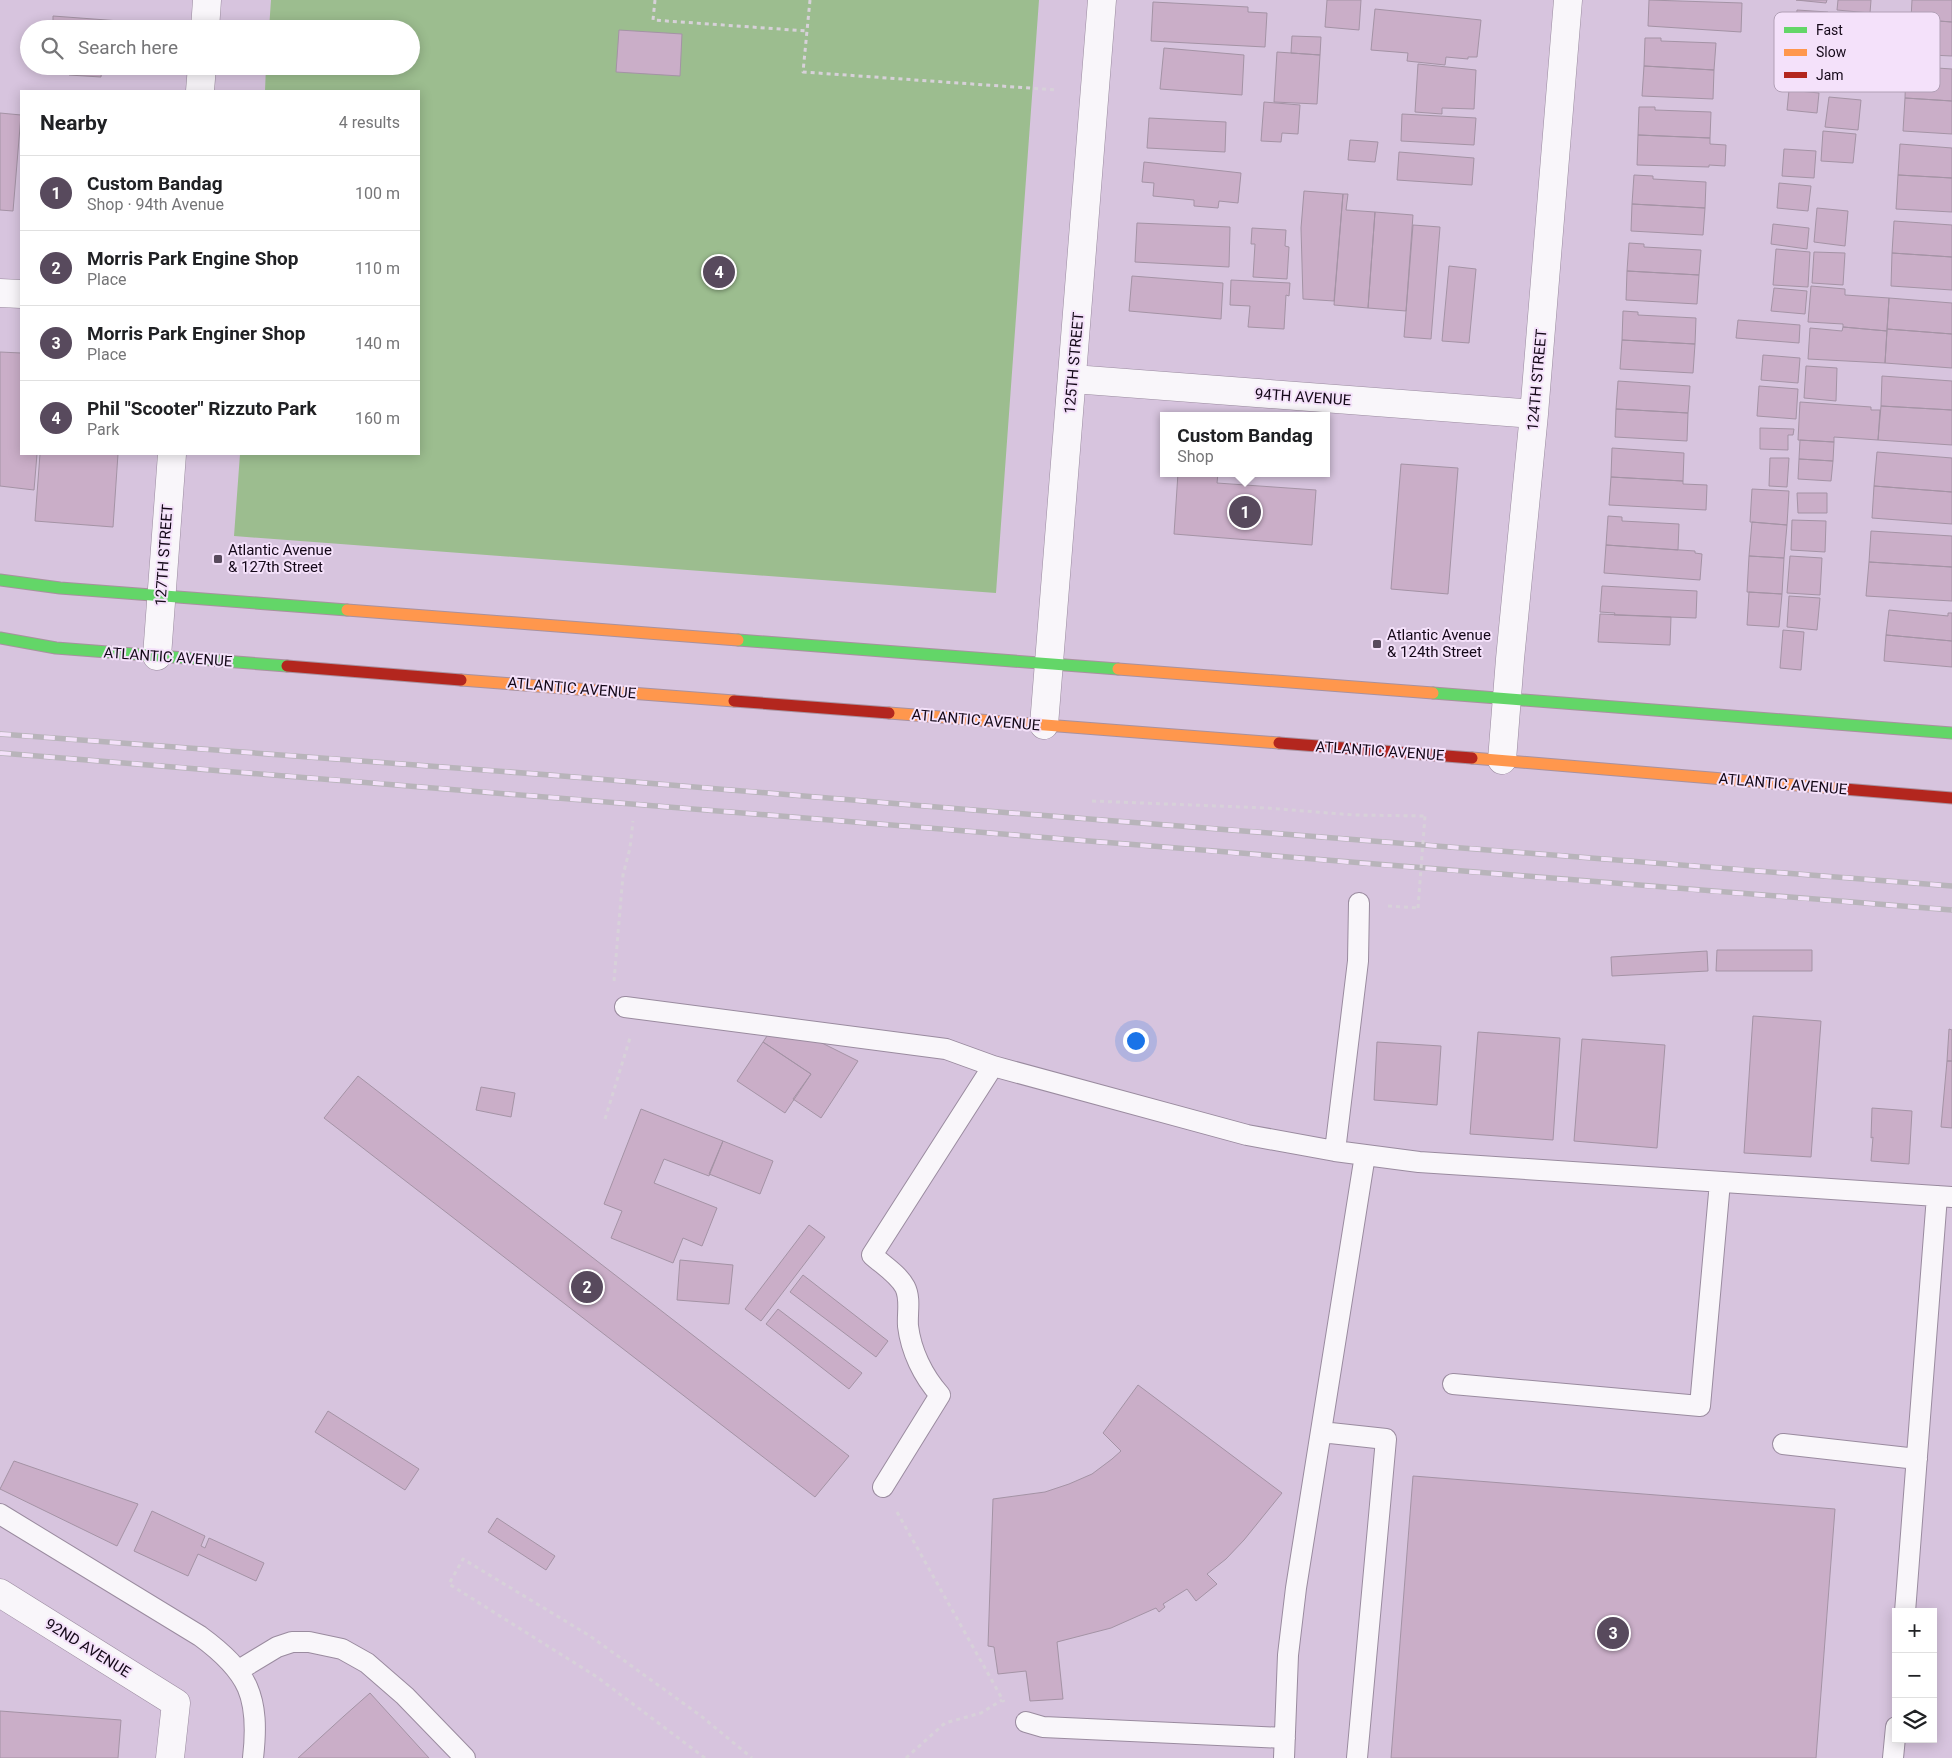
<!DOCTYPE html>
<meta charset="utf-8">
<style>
:root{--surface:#fff;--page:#f6f6f6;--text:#202124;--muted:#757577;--line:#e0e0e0;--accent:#584a5d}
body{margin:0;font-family:Roboto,sans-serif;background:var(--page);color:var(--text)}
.controls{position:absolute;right:15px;bottom:15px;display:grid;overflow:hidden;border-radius:0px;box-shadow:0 2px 12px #0003}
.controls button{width:45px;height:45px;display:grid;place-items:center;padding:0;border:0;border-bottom:1px solid var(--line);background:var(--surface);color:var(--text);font:25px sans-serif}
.you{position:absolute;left:1135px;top:1040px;width:18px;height:18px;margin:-12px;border:4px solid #fff;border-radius:50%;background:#1a73e8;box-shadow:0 0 0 8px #1a73e833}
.badge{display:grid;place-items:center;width:32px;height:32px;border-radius:50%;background:var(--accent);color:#fff;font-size:16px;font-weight:700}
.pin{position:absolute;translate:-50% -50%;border:2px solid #fff;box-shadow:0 1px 5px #0006}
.popup{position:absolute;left:1160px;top:412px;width:170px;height:65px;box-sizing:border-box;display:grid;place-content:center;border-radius:0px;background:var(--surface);filter:drop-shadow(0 1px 4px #0005);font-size:16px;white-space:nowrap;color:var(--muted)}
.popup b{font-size:19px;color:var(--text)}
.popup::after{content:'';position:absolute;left:50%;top:100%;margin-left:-10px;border:10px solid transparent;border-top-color:var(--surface)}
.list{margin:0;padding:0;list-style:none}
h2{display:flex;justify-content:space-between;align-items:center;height:65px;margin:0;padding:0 20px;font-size:21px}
h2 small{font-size:16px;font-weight:400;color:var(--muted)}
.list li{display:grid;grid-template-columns:32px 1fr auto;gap:15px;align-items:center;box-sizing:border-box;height:75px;padding:0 20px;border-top:1px solid var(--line)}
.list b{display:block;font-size:19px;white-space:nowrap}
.list p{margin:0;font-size:16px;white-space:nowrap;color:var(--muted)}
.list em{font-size:16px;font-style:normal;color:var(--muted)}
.icon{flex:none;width:28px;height:28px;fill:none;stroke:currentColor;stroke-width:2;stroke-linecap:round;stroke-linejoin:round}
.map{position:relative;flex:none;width:1952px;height:1758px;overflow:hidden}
.search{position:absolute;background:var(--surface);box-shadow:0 2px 12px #0003;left:20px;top:20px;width:400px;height:55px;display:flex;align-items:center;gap:12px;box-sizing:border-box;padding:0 18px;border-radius:28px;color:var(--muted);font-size:19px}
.panel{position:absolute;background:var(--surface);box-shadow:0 2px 12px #0003;left:20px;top:90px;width:400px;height:365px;border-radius:0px}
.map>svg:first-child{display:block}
</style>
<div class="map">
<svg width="1952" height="1758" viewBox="0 0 1952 1758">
<rect width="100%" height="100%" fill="#d7c4de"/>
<!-- green -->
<path fill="#9cbd8f" d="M271 0H1039L996 593 234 536 240 454H419V91H265L266 66H411V29H269Z"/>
<!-- building -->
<path fill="#caaec8" stroke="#a493a5" d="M1327 0H1361L1359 30 1325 27Z
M1649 0 1742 3 1741 32 1648 26Z
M1796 0H1827L1826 3Z
M1838 0H1871L1870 13 1837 10Z
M1912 0H1952V22L1911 19Z
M1153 2 1248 7V12L1267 13 1265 47 1151 41Z
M1375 9 1481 20 1477 57H1468V59L1446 57 1445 65 1407 61 1408 53 1371 50Z
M1797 10 1828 12 1825 46 1794 43Z
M53 16 120 21V29H53Z
M1911 19 1952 22V56L1909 54Z
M1835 20 1868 22 1867 54 1833 52Z
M619 30 682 34 680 76 616 72Z
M1292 36 1321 37 1320 55 1291 53Z
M1645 38H1661V41L1716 43 1714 70 1644 66Z
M1164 48 1244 55 1242 95 1160 89Z
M1277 52 1320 55 1317 104 1274 102Z
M1829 56 1862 57 1860 90 1827 89Z
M1418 64 1476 70 1474 109 1442 108V114L1415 112Z
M69 66H102L101 77 69 75Z
M1644 66 1714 70 1713 99 1642 96Z
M1906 66 1952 69V101L1905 98Z
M1789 90 1819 93 1817 113 1787 110Z
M1829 97 1861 100 1858 130 1825 127Z
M1905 98 1952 101V134L1903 131Z
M1264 102 1300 105 1298 134 1282 133 1281 142 1261 141Z
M1639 107H1655V110L1711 112 1710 138 1638 135Z
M0 113 21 115 13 211 0 210Z
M1402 114 1476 118 1474 145 1401 141Z
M1149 118 1226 122 1225 152 1147 148Z
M1823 131 1856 134 1853 163 1821 161Z
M1638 135 1710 138V144L1726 145 1725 166 1709 165V167L1637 165Z
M1350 140 1378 142 1375 162 1348 160Z
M1900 144 1952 148V178L1898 175Z
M1784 149 1816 151 1814 178 1782 176Z
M1399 152 1474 158 1472 185 1397 180Z
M1144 162 1241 173 1238 203 1219 201 1218 208 1194 206V200L1153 196 1154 183 1142 182Z
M1634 175 1653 176V179L1706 182 1705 208 1632 204Z
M1898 175 1952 178V212L1896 209Z
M1779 183 1811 186 1808 211 1777 208Z
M1304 191 1343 194 1334 301 1303 299 1301 228Z
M1343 194H1348L1346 210 1375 212 1368 308 1334 305Z
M1632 204 1705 208 1703 235 1631 231Z
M1817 208 1848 211 1845 246 1814 242Z
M1375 212 1413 215 1406 311 1368 308Z
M1894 221 1952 225V257L1892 253Z
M1137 223 1230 227 1229 267 1135 262Z
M1773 224 1809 228 1807 249 1771 244Z
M1413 225 1440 227 1431 339 1404 337Z
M1252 228 1286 230 1285 246 1289 247 1287 279 1253 277 1255 244H1251Z
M1629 243 1644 244V247L1701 250 1699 275 1627 271Z
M1776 249 1810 252 1808 287 1773 285Z
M1814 252 1845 253 1843 285 1812 283Z
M1892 253 1952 257V290L1891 286Z
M1449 266 1476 269 1469 343 1442 341Z
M1627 271 1699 275 1697 304 1626 300Z
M1132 276 1223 283 1221 319 1129 311Z
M1231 280 1290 283 1289 296 1286 295 1284 329 1248 327 1250 306 1230 305Z
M1811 286 1845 289V295L1889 298 1887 331 1843 327V324L1808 322Z
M1774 288 1807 291 1805 314 1771 311Z
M1889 298 1952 303V334L1887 329Z
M1623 311 1638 312V315L1696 318 1695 344 1622 340Z
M1738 320 1800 325 1799 343 1736 338Z
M1843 327 1887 331 1885 363 1808 359 1810 328 1842 331Z
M1887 329 1952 334V368L1885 363Z
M1622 340 1695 344 1693 373 1620 369Z
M0 352 21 353V454H37L34 490 0 486Z
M1763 355 1800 358 1798 383 1761 380Z
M1806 366 1837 368 1836 401 1804 398Z
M1882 376 1952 381V410L1881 406Z
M1618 381 1690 386 1688 413 1616 409Z
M1759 386 1798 389 1796 419 1757 416Z
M1800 402 1871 407V410H1880L1878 440 1834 437V442L1798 440Z
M1881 406 1952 410V445L1878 440Z
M1616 409 1688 413 1687 441 1615 437Z
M1760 428 1794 429 1793 435H1788V450L1760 449Z
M1800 440 1834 442 1833 461 1799 459Z
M1612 448 1684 453 1683 481 1611 477Z
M1877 452 1952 458V492L1874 486Z
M40 454H118L113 527 35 521Z
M1770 458H1789L1787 487 1769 486Z
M1799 459 1833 461 1831 481 1798 479Z
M1401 464 1458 468 1448 594 1391 589Z
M1178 473H1218L1217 483 1316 490 1312 545 1174 534Z
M1611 477 1683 481V484L1707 485 1706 510 1609 505Z
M1874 486 1952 492V524L1872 518Z
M1752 489 1789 491 1787 525 1750 522Z
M1797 493H1827V513H1798Z
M1608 516 1622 517V521L1679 524 1678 550 1606 545Z
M1792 520 1826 521 1825 552 1791 550Z
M1752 522 1787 525 1784 558 1749 556Z
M1871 531 1952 536V567L1869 562Z
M1606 545 1695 551V553L1702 554 1700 580 1604 573Z
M1749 556 1784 558 1782 594 1747 592Z
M1790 556 1822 558 1820 595 1787 593Z
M1869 562 1952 567V601L1866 596Z
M1602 586 1697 591 1696 618 1614 615 1615 613 1600 612Z
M1749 592 1782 594 1779 627 1747 625Z
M1789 596 1820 598 1817 630 1787 627Z
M1889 610 1948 616V613H1952V641L1886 635Z
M1600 614 1671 617 1670 645 1598 642Z
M1783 630 1804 632 1801 670 1780 668Z
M1886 635 1952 641V667L1884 661Z
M1717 950H1812V971H1716Z
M1707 951 1708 971 1612 976 1611 957Z
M1753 1016 1821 1021 1811 1157 1744 1153Z
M1949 1029 1952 1030V1061H1947Z
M771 1030 810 1037 858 1061 821 1118 793 1099 811 1074 763 1042Z
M1478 1032 1560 1038 1553 1140 1470 1134Z
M1582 1039 1665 1045 1657 1148 1574 1141Z
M763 1042 811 1074 785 1113 737 1081Z
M1377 1042 1441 1046 1437 1105 1374 1100Z
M1947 1061H1952V1128L1941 1127Z
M358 1076 849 1456 815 1497 324 1118Z
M481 1087 515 1093 511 1117 476 1110Z
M1872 1108 1912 1111 1909 1164 1871 1161 1873 1137 1871 1138Z
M641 1109 723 1141 709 1176 664 1159 654 1183 717 1208 702 1246 683 1238 673 1263 611 1238 622 1211 604 1204Z
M723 1141 773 1161 760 1194 709 1174Z
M809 1225 825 1237 761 1321 745 1309Z
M680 1260 733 1265 729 1304 677 1300Z
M803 1275 888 1341 876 1357 790 1292Z
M778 1309 862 1373 849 1389 766 1324Z
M1138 1385 1282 1493 1244 1540 1226 1559 1207 1574 1217 1584 1196 1601 1187 1589 1163 1604 1165 1607 1159 1612 1156 1608 1111 1628 1057 1642 1063 1699 1030 1701 1026 1671 998 1674 994 1647 988 1646 993 1499 1045 1492 1069 1484 1092 1474 1112 1459 1121 1451 1103 1433Z
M328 1411 419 1469 405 1490 315 1432Z
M14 1461 138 1504 117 1546 0 1489Z
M1413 1476 1835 1509 1816 1758H1391Z
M152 1511 205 1536 201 1546 205 1548 209 1538 264 1563 256 1581 198 1554 188 1576 134 1551Z
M497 1518 555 1556 546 1570 488 1532Z
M370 1693 429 1758H298L344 1716Z
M0 1711 121 1720 118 1758H0Z"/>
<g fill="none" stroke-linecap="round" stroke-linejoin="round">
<!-- lane casing -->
<g stroke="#9a8b9f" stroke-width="22">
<path id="lane" d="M625 1007 946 1049 993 1066 1247 1135 1335 1151 1419 1162 1952 1197
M1335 1151 1358 961 1359 903
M1453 1384 1700 1406 1720 1182
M1321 1432 1386 1439 1357 1758
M1783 1444 1917 1459
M883 1487 940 1395C923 1376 911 1351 908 1326 907 1313 911 1299 905 1287 898 1274 883 1265 872 1255L993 1066
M0 1514 200 1636C249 1672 260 1697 253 1758
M1905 1612 1937 1196
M239 1670 277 1647 292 1642H309L342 1649 367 1663 405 1696 465 1758
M1026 1722 1043 1727 1285 1738
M1284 1758 1288 1655 1296 1588 1365 1155
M1893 1758 1896 1727"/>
</g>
<!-- street casing -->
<g stroke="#9a8b9f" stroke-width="29">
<path id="street" d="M205 29 207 0
M200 91 202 66
M0 293 21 294
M1073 379 1534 414
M157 656 172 454
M1044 725 1102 0
M1502 760 1510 659 1534 414 1568 0
M0 1593 176 1703 170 1758"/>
</g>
<!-- fast casing -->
<g stroke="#a8919f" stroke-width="13">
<path id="fast" d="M0 580 60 588 347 610
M0 638 56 648 287 666
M738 640 1118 669
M1433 693 1952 733"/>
</g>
<!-- slow casing -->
<g stroke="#a8919f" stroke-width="13">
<path id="slow" d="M347 610 738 640
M1118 669 1433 693
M461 680 734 701
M889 713 1279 743
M1472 758 1844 789"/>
</g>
<!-- jam casing -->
<g stroke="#a8919f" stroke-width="13">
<path id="jam" d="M287 666 461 680
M734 701 889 713
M1279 743 1472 758
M1844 789 1952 798"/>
</g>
<!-- path -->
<path stroke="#d7d1d9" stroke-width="3" stroke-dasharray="4 4" stroke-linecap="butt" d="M655 0 653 20 807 31
M810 0 803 72 1057 90
M1092 801 1267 808 1354 815 1425 816
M1388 906 1418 908
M614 981 623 875 630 848 633 821
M605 1119 630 1038
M897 1512 1004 1702
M705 1758 597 1677 449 1584 463 1559 590 1636 701 1716 752 1758
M906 1758 945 1723 981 1713 1002 1700"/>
<!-- lane -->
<use href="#lane" stroke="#f9f6fa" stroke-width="20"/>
<!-- street -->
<use href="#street" stroke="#f9f6fa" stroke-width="28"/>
<!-- fast -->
<use href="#fast" stroke="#63d668" stroke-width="11"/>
<!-- slow -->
<use href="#slow" stroke="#ff974d" stroke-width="11"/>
<!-- jam -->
<use href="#jam" stroke="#b3261e" stroke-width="11"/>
<!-- rail casing -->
<g stroke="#b8b4ba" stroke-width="5.5">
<path id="rail" d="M0 734 550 775 961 809 1952 886
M0 753C651 805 1301 859 1952 910"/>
</g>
<!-- rail -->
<use href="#rail" stroke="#f4e1fa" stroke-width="4" stroke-dasharray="11" stroke-linecap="butt"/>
<!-- path-bridge -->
<path stroke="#d7d1d9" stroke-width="3" stroke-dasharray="4 4" stroke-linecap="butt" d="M1418 908 1425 816"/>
</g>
<!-- markers -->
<g fill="#584a5d" stroke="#f4e1fa" stroke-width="2">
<rect x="213" y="554" width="10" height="10" rx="2.5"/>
<rect x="1372" y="639" width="10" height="10" rx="2.5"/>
</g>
<g text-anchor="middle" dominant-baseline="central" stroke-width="4" stroke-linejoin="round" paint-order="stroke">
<!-- street labels -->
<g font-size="15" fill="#140818" stroke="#f4e1fa">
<text transform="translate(1074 363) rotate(-85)">125TH STREET</text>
<text transform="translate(1537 380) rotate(-85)">124TH STREET</text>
<text transform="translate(1303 397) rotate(4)">94TH AVENUE</text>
<text transform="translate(164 555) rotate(-86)">127TH STREET</text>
<text transform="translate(168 657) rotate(4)">ATLANTIC AVENUE</text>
<text transform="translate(572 688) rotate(5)">ATLANTIC AVENUE</text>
<text transform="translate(976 720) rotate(5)">ATLANTIC AVENUE</text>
<text transform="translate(1380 751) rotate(4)">ATLANTIC AVENUE</text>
<text transform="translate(1783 784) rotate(5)">ATLANTIC AVENUE</text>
<text transform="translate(88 1648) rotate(32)">92ND AVENUE</text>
</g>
<!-- poi labels -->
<g font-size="15" fill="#140818" stroke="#f4e1fa" text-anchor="start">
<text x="228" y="550">Atlantic Avenue<tspan x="228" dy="17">&amp; 127th Street</tspan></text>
<text x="1387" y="635">Atlantic Avenue<tspan x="1387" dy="17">&amp; 124th Street</tspan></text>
</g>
</g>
<!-- legend -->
<rect x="1774" y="12" width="166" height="80" rx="8" fill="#f4e1fa" stroke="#b1a0b6" stroke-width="1"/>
<rect x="1784" y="27" width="23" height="6" fill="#63d668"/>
<rect x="1784" y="49" width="23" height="7" fill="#ff974d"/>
<rect x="1784" y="72" width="23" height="6" fill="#b3261e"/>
<g font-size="14" fill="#140818">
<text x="1816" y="35">Fast</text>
<text x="1816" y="57">Slow</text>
<text x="1816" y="80">Jam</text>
</g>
</svg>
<div class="controls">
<button>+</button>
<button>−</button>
<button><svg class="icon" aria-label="layers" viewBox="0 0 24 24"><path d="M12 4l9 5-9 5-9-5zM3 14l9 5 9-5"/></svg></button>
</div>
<div class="you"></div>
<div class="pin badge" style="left:1245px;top:512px">1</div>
<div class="popup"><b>Custom Bandag</b>Shop</div>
<div class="pin badge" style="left:587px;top:1287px">2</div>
<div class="pin badge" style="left:1613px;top:1633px">3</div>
<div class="pin badge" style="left:719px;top:272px">4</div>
<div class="search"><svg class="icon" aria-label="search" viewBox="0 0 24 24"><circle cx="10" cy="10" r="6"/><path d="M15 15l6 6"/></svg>Search here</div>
<section class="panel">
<h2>Nearby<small>4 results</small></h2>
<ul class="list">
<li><span class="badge">1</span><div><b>Custom Bandag</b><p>Shop · 94th Avenue</p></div><em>100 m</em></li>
<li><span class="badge">2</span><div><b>Morris Park Engine Shop</b><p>Place</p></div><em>110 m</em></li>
<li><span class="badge">3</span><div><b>Morris Park Enginer Shop</b><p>Place</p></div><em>140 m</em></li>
<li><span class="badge">4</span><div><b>Phil &quot;Scooter&quot; Rizzuto Park</b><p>Park</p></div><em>160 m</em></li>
</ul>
</section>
</div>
